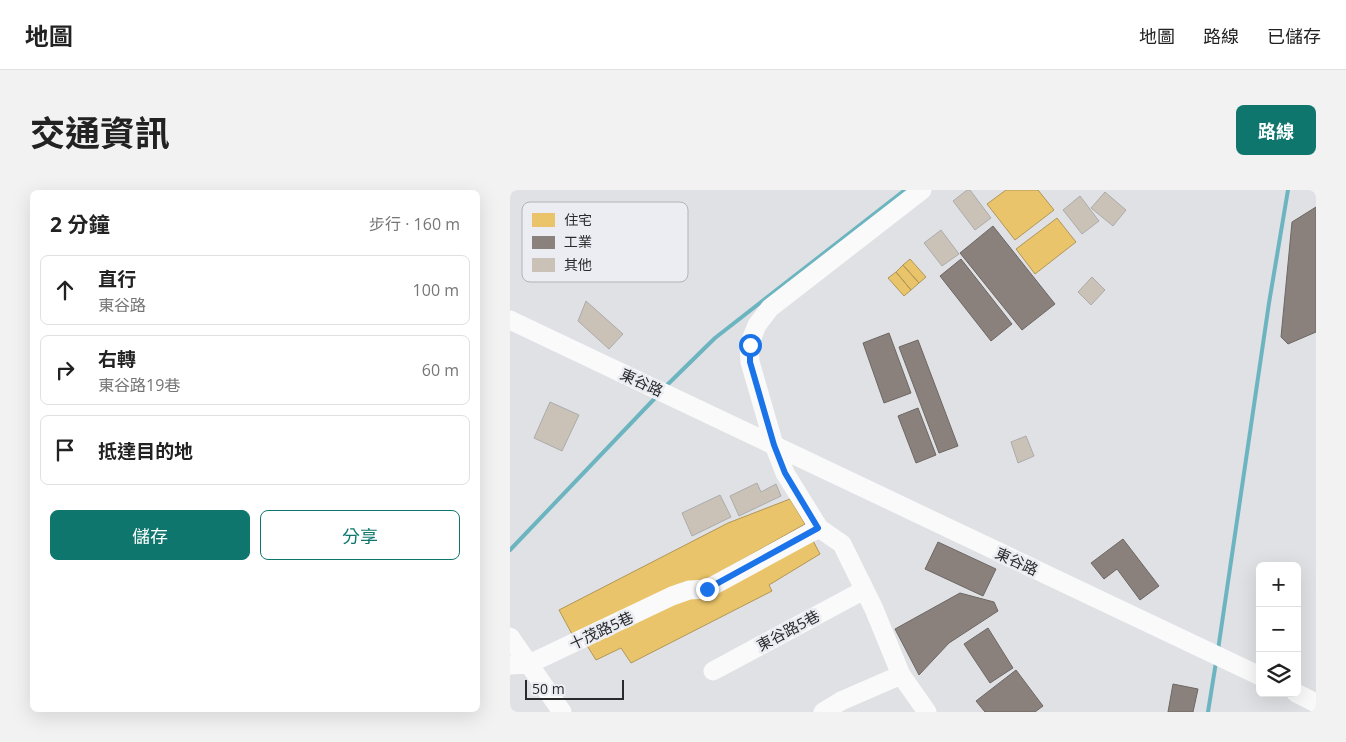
<!DOCTYPE html>
<html lang="zh-TW">
<meta charset="utf-8">
<style>
:root{--surface:#fff;--page:#f2f2f2;--text:#222;--muted:#767676;--line:#e0e0e0;--accent:#0f766e}
body{margin:0;font-family:"Open Sans","Noto Sans TC",sans-serif;background:var(--page);color:var(--text)}
.controls{position:absolute;right:15px;bottom:15px;display:grid;overflow:hidden;border-radius:8px;box-shadow:0 5px 20px #0002}
.controls button{width:45px;height:45px;display:grid;place-items:center;padding:0;border:0;border-bottom:1px solid var(--line);background:var(--surface);color:var(--text);font:25px sans-serif}
.scale{position:absolute;left:15px;bottom:12px;width:99px;box-sizing:border-box;padding-left:5px;border:2px solid #2a2b2d;border-top:0;font-size:14px;line-height:18px;white-space:nowrap;color:#2a2b2d;-webkit-text-stroke:4px #ecedf2;paint-order:stroke}
.stop{position:absolute;width:15px;height:15px;margin:-11px;border:4px solid #1a73e8;border-radius:50%;background:#fff}
.stop.end{background:#1a73e8;border-color:#fff;box-shadow:0 1px 5px #0008}
.list{margin:0;padding:0;list-style:none}
h2{display:flex;justify-content:space-between;align-items:center;height:65px;margin:0;padding:0 20px;font-size:21px}
h2 small{font-size:16px;font-weight:400;color:var(--muted)}
.list li{display:grid;grid-template-columns:32px 1fr auto;gap:15px;align-items:center;box-sizing:border-box;height:70px;margin:0 10px 10px;padding:0 10px;border:1px solid var(--line);border-radius:8px}
.list b{display:block;font-size:19px;white-space:nowrap}
.list p{margin:0;font-size:16px;white-space:nowrap;color:var(--muted)}
.list em{font-size:16px;font-style:normal;color:var(--muted)}
.actions{display:flex;gap:10px;padding:15px 20px}
.actions a{flex:1;padding:11px 0;border:1px solid var(--accent);border-radius:8px;text-align:center;font-size:18px;color:var(--accent)}
.actions .main{background:var(--accent);color:#fff}
.icon{flex:none;width:28px;height:28px;fill:none;stroke:currentColor;stroke-width:2;stroke-linecap:round;stroke-linejoin:round}
.map{position:relative;flex:none;width:806px;height:522px;overflow:hidden;border-radius:8px}
header{display:flex;align-items:center;gap:30px;box-sizing:border-box;height:70px;padding:0 25px;background:var(--surface);border-bottom:1px solid var(--line)}
header strong{font-size:24px}
nav{display:flex;gap:28px;margin-inline-start:auto;font-size:18px}
.intro{display:flex;align-items:center;justify-content:space-between;box-sizing:border-box;height:120px;padding:0 30px}
h1{margin:0;font-size:35px}
.button{padding:12px 22px;border-radius:8px;background:var(--accent);color:#fff;font-size:18px;font-weight:700}
main{display:flex;gap:30px;padding:0 30px}
aside{flex:1;background:var(--surface);border-radius:8px;box-shadow:0 5px 20px #0002}
.map>svg:first-child{display:block}
</style>
<header>
<strong>地圖</strong>
<nav><a>地圖</a><a>路線</a><a>已儲存</a></nav>
</header>
<div class="intro"><h1>交通資訊</h1><a class="button">路線</a></div>
<main>
<aside>
<h2>2 分鐘<small>步行 · 160 m</small></h2>
<ul class="list">
<li><svg class="icon" aria-label="ahead" viewBox="0 0 24 24"><path d="M12 20V5M6 11l6-6 6 6"/></svg><div><b>直行</b><p>東谷路</p></div><em>100 m</em></li>
<li><svg class="icon" aria-label="right" viewBox="0 0 24 24"><path d="M7 20v-9h11M14 6l5 5-5 5"/></svg><div><b>右轉</b><p>東谷路19巷</p></div><em>60 m</em></li>
<li><svg class="icon" aria-label="arrive" viewBox="0 0 24 24"><path d="M6 21V4h12l-3 4 3 4H6"/></svg><div><b>抵達目的地</b></div></li>
</ul>
<div class="actions"><a class="main">儲存</a><a>分享</a></div>
</aside>
<div class="map">
<svg width="806" height="522" viewBox="0 0 806 522">
<rect width="100%" height="100%" fill="#dfe1e4"/>
<!-- homes -->
<path fill="#e9c46a" stroke="#b09658" d="M496 0H528L544 20 505 50 477 14Z
M547 28 566 52 525 84 506 59Z
M400 69 416 87 409 93 393 75Z
M393 75 409 93 401 100 386 82Z
M386 82 401 100 394 106 378 88Z
M280 309 295 334 196 390 174 392 63 446 49 420 218 333Z
M301 347 310 364 259 395 262 401 121 473 111 458 86 470 76 454Z"/>
<!-- industry -->
<path fill="#8a817c" stroke="#6d6764" d="M806 17V142L778 154 771 147 782 32Z
M483 36 545 114 512 140 450 63Z
M451 69 502 134 481 151 430 86Z
M379 143 401 203 374 213 353 153Z
M408 150 448 256 429 263 389 157Z
M408 218 426 265 406 273 388 226Z
M613 349 649 396 630 410 607 379 594 389 581 373Z
M428 352 486 379 473 406 415 379Z
M450 403 484 412 488 421 439 453 409 485 385 439Z
M478 438 503 478 480 493 454 454Z
M506 480 533 516 525 522H475L466 511Z
M663 494 688 499 683 522H658Z"/>
<g fill="none" stroke-linecap="round" stroke-linejoin="round">
<!-- stream -->
<path stroke="#6cb5c0" stroke-width="4" d="M155 197 205 148 395 0
M0 360 147 206
M708 460 759 113 778 0
M698 522 706 472"/>
</g>
<!-- building -->
<path fill="#cbc2b7" stroke="#ababab" d="M457 0H460L481 28 465 40 443 11Z
M595 2 616 20 603 36 581 18Z
M570 6 589 31 572 44 553 20Z
M431 40 449 64 432 76 414 53Z
M582 87 595 100 581 115 568 102Z
M76 111 113 144 99 159 68 131Z
M40 212 69 225 52 261 24 248Z
M516 246 524 266 508 273 501 252Z
M247 293 251 302 266 294 271 306 229 326 220 306Z
M210 305 221 327 182 346 172 323Z"/>
<g fill="none" stroke-linecap="round" stroke-linejoin="round">
<!-- minor -->
<path stroke="#fafafb" stroke-width="19" d="M412 0 260 118 247 135 239 155 240 172 264 255 275 283 309 338 332 354 364 419 391 485 417 522
M0 130 750 486
M0 447 52 522
M0 475 19 474 162 406 179 400 197 399 309 338
M203 481 354 400
M786 503 806 513
M313 522 331 511 391 485"/>
</g>
<g fill="none" stroke-linecap="round" stroke-linejoin="round">
<!-- route -->
<path stroke="#1a73e8" stroke-width="6" d="M197 399 308 338 275 283 264 255 240 172V155"/>
</g>
<g text-anchor="middle" dominant-baseline="central" stroke-width="5" stroke-linejoin="round" paint-order="stroke">
<!-- street labels -->
<g font-size="15" fill="#2a2b2d" stroke="#ecedf2">
<text transform="translate(132 192) rotate(25)">東谷路</text>
<text transform="translate(507 371) rotate(25)">東谷路</text>
<text transform="translate(91 440) rotate(-25)">十茂路5巷</text>
<text transform="translate(278 440) rotate(-28)">東谷路5巷</text>
</g>
</g>
<!-- legend -->
<rect x="12" y="12" width="166" height="80" rx="8" fill="#ecedf2" stroke="#b2b3b7" stroke-width="1"/>
<rect x="22" y="23" width="23" height="14" fill="#e9c46a"/>
<rect x="22" y="46" width="23" height="13" fill="#8a817c"/>
<rect x="22" y="68" width="23" height="14" fill="#cbc2b7"/>
<g font-size="14" fill="#2a2b2d">
<text x="54" y="35">住宅</text>
<text x="54" y="57">工業</text>
<text x="54" y="80">其他</text>
</g>
</svg>
<div class="controls">
<button>+</button>
<button>−</button>
<button><svg class="icon" aria-label="layers" viewBox="0 0 24 24"><path d="M12 4l9 5-9 5-9-5zM3 14l9 5 9-5"/></svg></button>
</div>
<div class="scale">50 m</div>
<div class="stop" style="left:240px;top:155px"></div>
<div class="stop end" style="left:197px;top:399px"></div>
</div>
</main>
